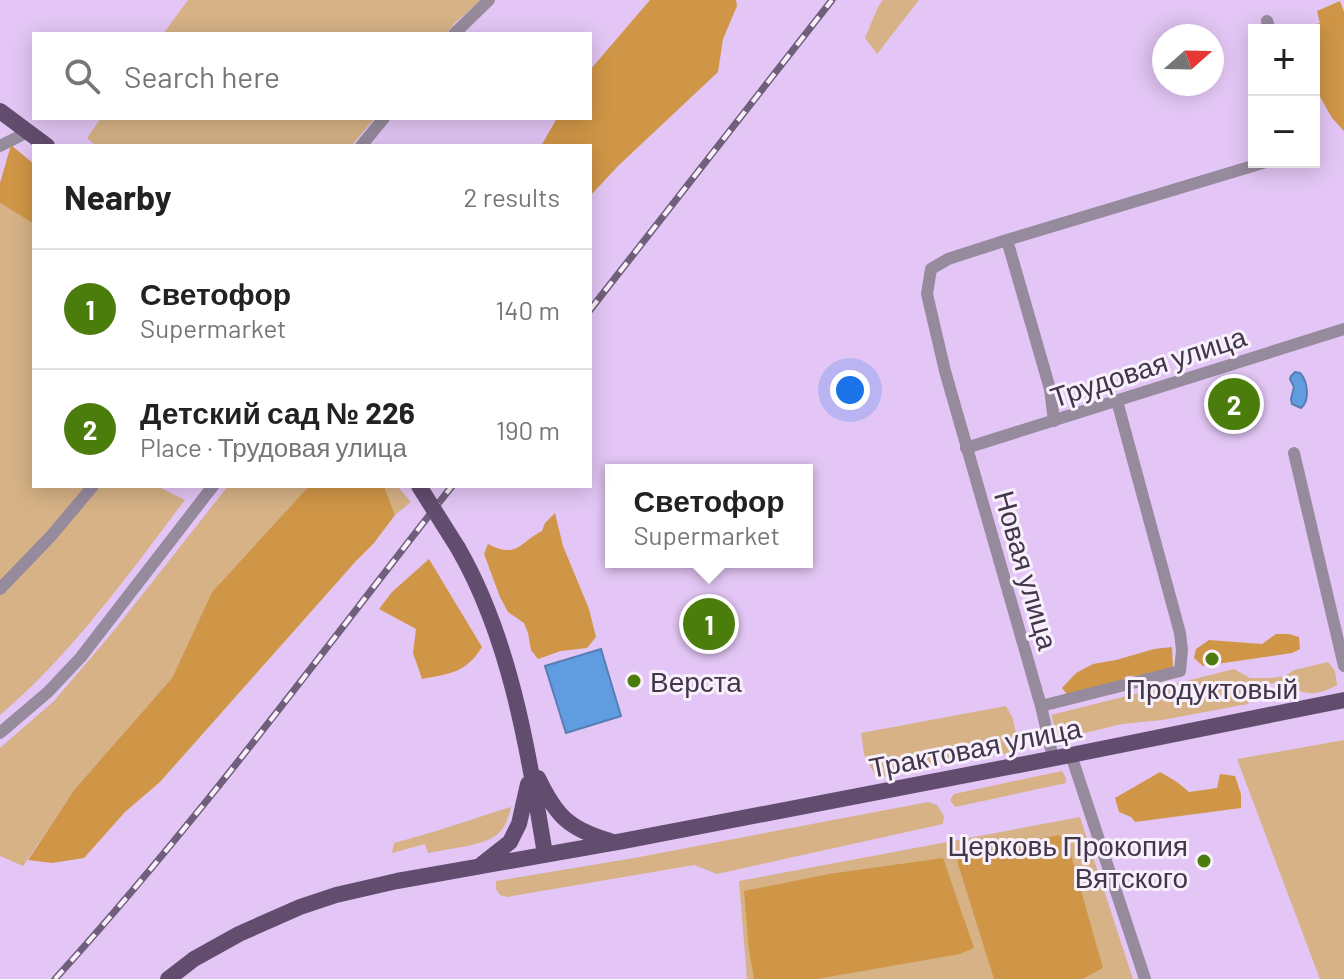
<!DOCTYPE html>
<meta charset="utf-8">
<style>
:root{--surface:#fff;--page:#f6f6f6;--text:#222;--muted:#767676;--line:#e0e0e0;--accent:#4b7d0c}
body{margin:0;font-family:Barlow,sans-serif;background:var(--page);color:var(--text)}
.controls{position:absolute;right:24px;top:24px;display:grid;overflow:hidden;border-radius:0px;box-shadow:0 4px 20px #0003}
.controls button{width:72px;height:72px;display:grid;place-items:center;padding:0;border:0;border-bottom:2px solid var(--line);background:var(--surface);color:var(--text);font:40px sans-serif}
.compass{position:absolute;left:1152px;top:24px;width:72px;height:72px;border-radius:50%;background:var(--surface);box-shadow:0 4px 20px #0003;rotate:70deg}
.you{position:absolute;left:850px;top:390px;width:28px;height:28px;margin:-20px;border:6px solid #fff;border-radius:50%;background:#1a73e8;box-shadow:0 0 0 12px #1a73e833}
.badge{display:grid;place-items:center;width:52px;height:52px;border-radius:50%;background:var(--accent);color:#fff;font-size:26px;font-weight:700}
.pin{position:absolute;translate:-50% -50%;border:4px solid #fff;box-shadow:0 2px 8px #0006}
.popup{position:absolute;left:605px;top:464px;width:208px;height:104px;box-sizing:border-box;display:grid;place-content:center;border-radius:0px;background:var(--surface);filter:drop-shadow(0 2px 6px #0005);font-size:26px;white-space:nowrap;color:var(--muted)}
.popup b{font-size:30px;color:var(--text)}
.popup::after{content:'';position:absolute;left:50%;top:100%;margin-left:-16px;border:16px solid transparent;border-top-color:var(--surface)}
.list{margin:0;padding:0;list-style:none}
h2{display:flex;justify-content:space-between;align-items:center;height:104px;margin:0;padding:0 32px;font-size:34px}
h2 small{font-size:26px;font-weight:400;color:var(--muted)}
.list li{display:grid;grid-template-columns:52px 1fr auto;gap:24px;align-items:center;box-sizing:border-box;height:120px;padding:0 32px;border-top:2px solid var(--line)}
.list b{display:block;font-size:30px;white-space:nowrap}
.list p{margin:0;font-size:26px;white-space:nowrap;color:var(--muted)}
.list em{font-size:26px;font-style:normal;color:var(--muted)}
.icon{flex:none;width:44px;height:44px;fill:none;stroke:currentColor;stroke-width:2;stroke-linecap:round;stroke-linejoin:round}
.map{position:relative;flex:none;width:1344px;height:979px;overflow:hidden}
.search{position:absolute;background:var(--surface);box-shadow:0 4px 20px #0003;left:32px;top:32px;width:560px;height:88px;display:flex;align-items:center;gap:20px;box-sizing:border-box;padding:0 28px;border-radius:0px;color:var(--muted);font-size:30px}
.panel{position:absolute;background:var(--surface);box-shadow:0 4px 20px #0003;left:32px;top:144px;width:560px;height:344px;border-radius:0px}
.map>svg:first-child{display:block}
</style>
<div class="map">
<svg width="1344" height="979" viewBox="0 0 1344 979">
<rect width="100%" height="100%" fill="#e3c6f5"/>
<!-- green -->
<path fill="#d6b286" d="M188 0H481L455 23 446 34H163Z
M883 0H919L877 54 865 38 878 7Z
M101 118H375L351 146H96L87 138Z
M0 203 34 224V486H157L185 500C127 576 73 653 0 715Z
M228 486H309L212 592 172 678 74 790 23 866 0 856V748L54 701 112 633Z
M384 486H397L411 502 395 515Z
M1328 662 1335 671 1337 685C1318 696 1302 697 1286 681L1256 686 1248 704 1162 720 1122 724 1081 734 1058 737 1051 715 1234 669 1250 678H1270L1285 676 1294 670Z
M1006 706 1013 719 1018 743 1010 753 930 764 888 777 875 775 864 754 861 733Z
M1344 740V979H1320L1237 759Z
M1062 771 1066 778V783L955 807 950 800 954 794Z
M928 802 937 805 944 816 943 824 717 874 694 865 507 897 500 895 496 889V881L634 858Z
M511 807C505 835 494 840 467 846 454 848 441 851 428 853L425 844 392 853 394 843C434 833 472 819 511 807Z
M1080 817 1133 979H747L739 881Z"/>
<!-- forest -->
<path fill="#d09647" d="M650 0H736L737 6 723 39 718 72 618 166 590 196V146H541L557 118H590V70Z
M1340 1 1344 12V131L1332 118 1314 86V30H1292L1320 23 1317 11Z
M11 145 34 164V224L0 203V183Z
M309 486H384L395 515 374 543 356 561 160 782 125 812 84 858 52 863 28 860 74 790 172 678 212 592Z
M555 513 563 546 589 609 596 637 587 648 561 651 538 659 531 650 528 633 524 623 508 612 500 597 484 554 488 544C517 559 519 543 542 531L545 523Z
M429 559 482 647C466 673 449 674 422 679L413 653 416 629 379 609 392 592Z
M1276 634H1289L1299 637 1300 649 1292 653 1203 666 1194 658 1196 649 1209 640 1262 644Z
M1172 647 1173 668 1155 675 1127 676 1114 686 1070 698 1062 688 1076 673 1093 664 1116 660 1154 649Z
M1160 772 1177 782 1189 792 1217 788 1220 774 1235 776 1241 794V808L1135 822 1131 817 1119 812 1115 798Z
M1059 835 1067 841 1103 968 1082 979H994L958 864 957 854C986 840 1026 843 1059 835Z
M943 858 974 948 960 954 817 979H754L749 950 744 891 829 874Z"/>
<!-- water -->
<path fill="#609de0" stroke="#577eb3" stroke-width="2" d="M1295 372 1300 373C1308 381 1310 401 1301 408L1292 404 1291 399 1294 387 1290 379 1291 376Z
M601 649 621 716 566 733 545 666Z"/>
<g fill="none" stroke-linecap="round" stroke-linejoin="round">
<!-- minor -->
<path stroke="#968a9d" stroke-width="12" d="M1267 21 1270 30
M454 34 489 0
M0 146 28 132
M361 146 384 118
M1007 240 1050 389 1054 421
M966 448 1344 329
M1294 453 1344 666
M0 589 51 536 93 486
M1041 706 945 371 927 294 931 269 948 259 1007 240 1266 162
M0 733 48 692 81 657 213 486
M1071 755 1145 979
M1053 758 1041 706 1180 671 1182 650 1180 633 1117 401"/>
<!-- major -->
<path stroke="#624d6f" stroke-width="16" d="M0 111 47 146
M458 548C511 640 528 751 545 854
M538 778C556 816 569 829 610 841
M482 864 510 842 519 824 528 784
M168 979 194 959 239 934 300 907 336 895 397 881 623 841 1071 755 1344 700"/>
<!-- rail casing -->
<g stroke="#705f7a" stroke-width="7">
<path id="rail" d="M590 310 832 0
M55 979C197 823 322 652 452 486"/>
</g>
<!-- rail -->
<use href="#rail" stroke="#f9f0fe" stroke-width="4" stroke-dasharray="12" stroke-linecap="butt"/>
<!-- major-bridge -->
<path stroke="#624d6f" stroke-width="16" d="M419 486 458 548"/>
</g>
<!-- markers -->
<g fill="#4b7d0c" stroke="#f9f0fe" stroke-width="3">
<circle cx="1212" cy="659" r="8"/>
<circle cx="634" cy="681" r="8"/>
<circle cx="1204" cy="861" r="8"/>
</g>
<g text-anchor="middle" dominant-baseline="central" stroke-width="6" stroke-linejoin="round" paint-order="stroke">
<!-- street labels -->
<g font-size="28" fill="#423649" stroke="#f9f0fe">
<text transform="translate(1148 366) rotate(-18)">Трудовая улица</text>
<text transform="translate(1027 570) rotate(74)">Новая улица</text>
<text transform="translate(975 747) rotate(-11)">Трактовая улица</text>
</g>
<!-- poi labels -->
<g font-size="28" fill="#423649" stroke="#f9f0fe" text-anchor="start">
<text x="650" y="681">Верста</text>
<text x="1212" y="688" text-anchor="middle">Продуктовый</text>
<text x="1188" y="845" text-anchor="end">Церковь Прокопия<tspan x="1188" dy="32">Вятского</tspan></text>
</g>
</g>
</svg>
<div class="controls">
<button>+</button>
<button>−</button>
</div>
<svg class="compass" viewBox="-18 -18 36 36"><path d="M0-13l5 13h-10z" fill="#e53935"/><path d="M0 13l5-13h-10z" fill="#767676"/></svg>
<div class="you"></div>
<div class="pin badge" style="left:709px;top:624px">1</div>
<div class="popup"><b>Светофор</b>Supermarket</div>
<div class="pin badge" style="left:1234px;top:404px">2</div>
<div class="search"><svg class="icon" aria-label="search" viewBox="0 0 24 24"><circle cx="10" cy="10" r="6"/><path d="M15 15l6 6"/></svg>Search here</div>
<section class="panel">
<h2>Nearby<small>2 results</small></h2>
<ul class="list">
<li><span class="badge">1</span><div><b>Светофор</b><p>Supermarket</p></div><em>140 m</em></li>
<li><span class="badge">2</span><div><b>Детский сад № 226</b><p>Place · Трудовая улица</p></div><em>190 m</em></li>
</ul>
</section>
</div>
